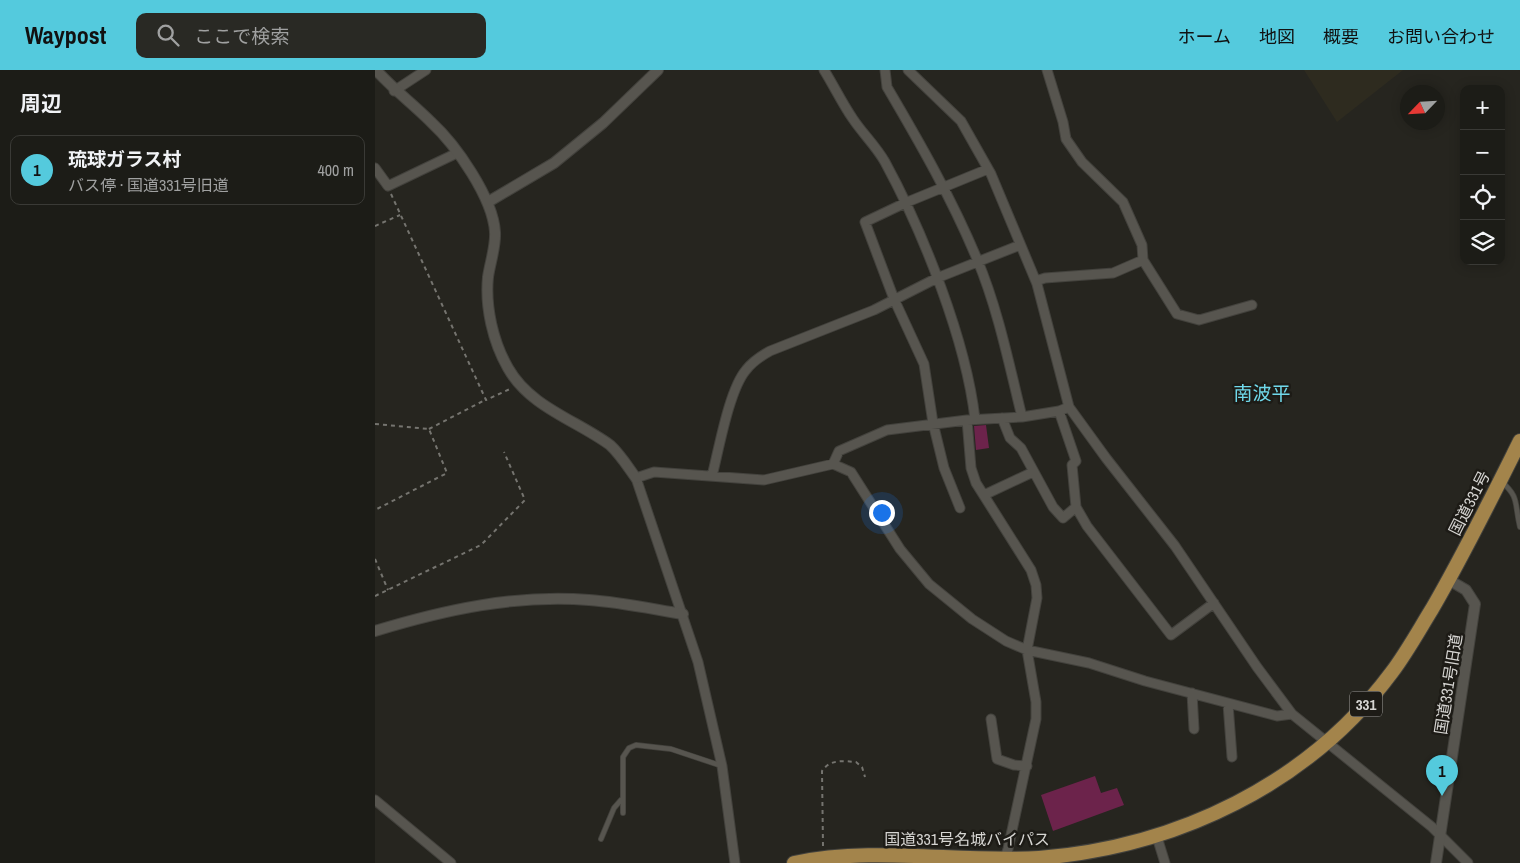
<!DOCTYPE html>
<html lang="ja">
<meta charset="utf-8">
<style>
:root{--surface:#1c1c17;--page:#292924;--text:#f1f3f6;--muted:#a0a1a1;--line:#3a3a36;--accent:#54cadd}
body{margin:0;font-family:"Archivo Narrow","Noto Sans JP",sans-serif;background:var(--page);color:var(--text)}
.controls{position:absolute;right:15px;top:15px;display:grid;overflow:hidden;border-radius:10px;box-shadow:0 2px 12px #0003}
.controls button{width:45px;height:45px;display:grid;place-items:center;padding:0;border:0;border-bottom:1px solid var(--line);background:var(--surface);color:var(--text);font:25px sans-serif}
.compass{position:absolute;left:1025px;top:15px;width:45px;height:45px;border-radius:50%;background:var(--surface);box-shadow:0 2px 12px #0003;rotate:245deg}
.you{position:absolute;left:506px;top:442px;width:18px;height:18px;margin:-12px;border:4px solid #fff;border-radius:50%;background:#1a73e8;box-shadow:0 0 0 8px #1a73e833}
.badge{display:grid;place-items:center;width:32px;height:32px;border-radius:50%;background:var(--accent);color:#111;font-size:16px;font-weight:700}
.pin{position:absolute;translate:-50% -41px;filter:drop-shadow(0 1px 2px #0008)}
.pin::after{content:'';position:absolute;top:26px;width:18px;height:15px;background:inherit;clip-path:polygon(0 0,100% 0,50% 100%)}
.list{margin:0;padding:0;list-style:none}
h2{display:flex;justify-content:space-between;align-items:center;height:65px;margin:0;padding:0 20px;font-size:21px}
h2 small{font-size:16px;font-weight:400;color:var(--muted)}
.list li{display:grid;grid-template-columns:32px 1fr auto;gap:15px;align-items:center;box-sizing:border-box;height:70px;margin:0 10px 10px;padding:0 10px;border:1px solid var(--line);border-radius:10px}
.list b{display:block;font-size:19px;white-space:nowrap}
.list p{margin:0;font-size:16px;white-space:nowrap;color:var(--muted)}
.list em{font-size:16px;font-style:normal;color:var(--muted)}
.icon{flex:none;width:28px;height:28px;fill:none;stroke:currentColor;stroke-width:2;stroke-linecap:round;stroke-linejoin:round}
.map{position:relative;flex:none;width:1145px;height:793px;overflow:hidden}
header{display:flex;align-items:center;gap:30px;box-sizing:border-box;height:70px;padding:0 25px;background:var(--accent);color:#111}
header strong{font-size:24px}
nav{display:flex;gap:28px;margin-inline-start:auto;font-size:18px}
.search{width:350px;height:45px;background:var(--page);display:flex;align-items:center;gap:12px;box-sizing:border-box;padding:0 18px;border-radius:10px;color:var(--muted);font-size:19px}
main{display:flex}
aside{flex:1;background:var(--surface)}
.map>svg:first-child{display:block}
</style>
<header>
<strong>Waypost</strong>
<div class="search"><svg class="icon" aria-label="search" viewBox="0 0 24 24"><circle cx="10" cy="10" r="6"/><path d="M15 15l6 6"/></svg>ここで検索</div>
<nav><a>ホーム</a><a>地図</a><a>概要</a><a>お問い合わせ</a></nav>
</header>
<main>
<aside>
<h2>周辺<small></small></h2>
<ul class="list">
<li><span class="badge">1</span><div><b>琉球ガラス村</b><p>バス停 · 国道331号旧道</p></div><em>400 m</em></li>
</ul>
</aside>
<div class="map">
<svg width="1145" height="793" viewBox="0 0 1145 793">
<rect width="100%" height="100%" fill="#26251f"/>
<!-- built -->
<path fill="#2e2b1f" d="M929 0H1028L962 52Z"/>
<!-- building -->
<path fill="#6c234b" d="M611 355 614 378 601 380 599 356Z
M720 706 726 723 742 718 749 735 678 761 666 725Z"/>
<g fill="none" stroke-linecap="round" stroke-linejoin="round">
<!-- service casing -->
<g stroke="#43423d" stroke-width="6">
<path id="service" d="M1126 411C1145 428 1139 432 1145 457
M248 743V687L254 678 261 675 296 679 347 696
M226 769 239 738 246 730"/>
</g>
<!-- minor casing -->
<g stroke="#43423d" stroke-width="11">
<path id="minor" d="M449 0C459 16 467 33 478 49 488 64 501 76 510 92 548 162 591 270 600 349
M510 0 512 17C545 73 577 129 602 189 623 239 634 294 647 347
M533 0 586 51 616 104 662 214 694 337 731 388 800 476 882 597 917 644 1057 757 1093 793
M672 0 688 52 691 69 707 92 748 132 767 175 768 190 802 244 824 250 877 235
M19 21 51 0
M0 98 13 116 82 83
M661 211 670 208 738 203 768 190
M627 348 635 368 646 378 678 437 688 448 701 437 697 395 701 391 684 341
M592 350 596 398 601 413 656 500 661 515 662 528 652 580 661 632V649L633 779 628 793
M458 394 464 381 512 360 592 350 647 347 684 341 694 337
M337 406C344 379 354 320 371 300 378 291 386 286 395 281L499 240 562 208 645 175
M609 425 658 402
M701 437 712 456 796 565 839 533
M585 438 569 398 558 353 549 294 519 229 490 152 530 133 613 99
M817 623 819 659
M853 634 857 687
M616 649 622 689 639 695 652 696
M0 730 76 793
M782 767 790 793
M360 793 347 696 323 592 261 408 279 402 389 410 458 394 476 402 525 479 554 514 597 549 631 571 652 580 714 593 770 611 902 646 917 644"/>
</g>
<!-- tertiary casing -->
<g stroke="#43423d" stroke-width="12">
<path id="tertiary" d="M1 0C18 19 38 34 56 52 81 75 118 128 120 162 121 176 115 193 113 207 110 237 118 272 133 298 155 337 201 350 235 375 245 384 253 397 261 408
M113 132 179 93 228 53 283 0
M0 561C69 540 141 524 214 530 245 532 277 539 308 544
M1061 793 1100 534 1091 520 1074 510"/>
</g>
<!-- trunk casing -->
<g stroke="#43423d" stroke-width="16">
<path id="trunk" d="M419 793C500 776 583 793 664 788 802 777 934 714 1017 602 1032 582 1044 560 1057 539 1089 484 1117 427 1145 371"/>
</g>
<!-- path -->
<path stroke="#75746f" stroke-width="2" stroke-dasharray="4 4" stroke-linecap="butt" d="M16 124 111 330 135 319
M0 156 25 145
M0 354 54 359 72 403 0 440
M54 359 110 330
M0 489 13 520
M0 526 106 475 150 430 129 382
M448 776 447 701C455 689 468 691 481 692L487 697 490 707"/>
<!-- service -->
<use href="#service" stroke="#57554f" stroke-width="4.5"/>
<!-- minor -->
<use href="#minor" stroke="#57554f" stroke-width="9"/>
<!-- tertiary -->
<use href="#tertiary" stroke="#57554f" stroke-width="10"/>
<!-- trunk -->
<use href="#trunk" stroke="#a3844b" stroke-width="14"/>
</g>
<g text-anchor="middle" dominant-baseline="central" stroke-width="5" stroke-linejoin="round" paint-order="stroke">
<!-- shield labels -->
<rect fill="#1d1b16" stroke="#9e9d9a" stroke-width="1" x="975" y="621.5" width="32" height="25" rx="4"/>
<g font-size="15" font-weight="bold" fill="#d6d5d2">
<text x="991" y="634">331</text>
</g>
<!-- street labels -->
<g font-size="16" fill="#d6d5d2" stroke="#1d1b16">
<text transform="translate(1094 433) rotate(-63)">国道331号</text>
<text transform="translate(1073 614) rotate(-81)">国道331号旧道</text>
<text x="592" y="769">国道331号名城バイパス</text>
</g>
<!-- quarter labels -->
<g font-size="19" fill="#70d9eb" stroke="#1d1b16">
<text x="887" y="323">南波平</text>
</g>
</g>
</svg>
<div class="controls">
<button>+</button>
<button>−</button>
<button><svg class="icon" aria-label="locate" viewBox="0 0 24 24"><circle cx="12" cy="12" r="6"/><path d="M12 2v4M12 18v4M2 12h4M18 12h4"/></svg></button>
<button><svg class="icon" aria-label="layers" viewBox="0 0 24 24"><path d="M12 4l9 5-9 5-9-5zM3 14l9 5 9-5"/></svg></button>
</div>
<svg class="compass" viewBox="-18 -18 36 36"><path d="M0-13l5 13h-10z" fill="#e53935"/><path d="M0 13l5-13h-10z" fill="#a0a1a1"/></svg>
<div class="you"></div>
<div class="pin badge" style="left:1067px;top:726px">1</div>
</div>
</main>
